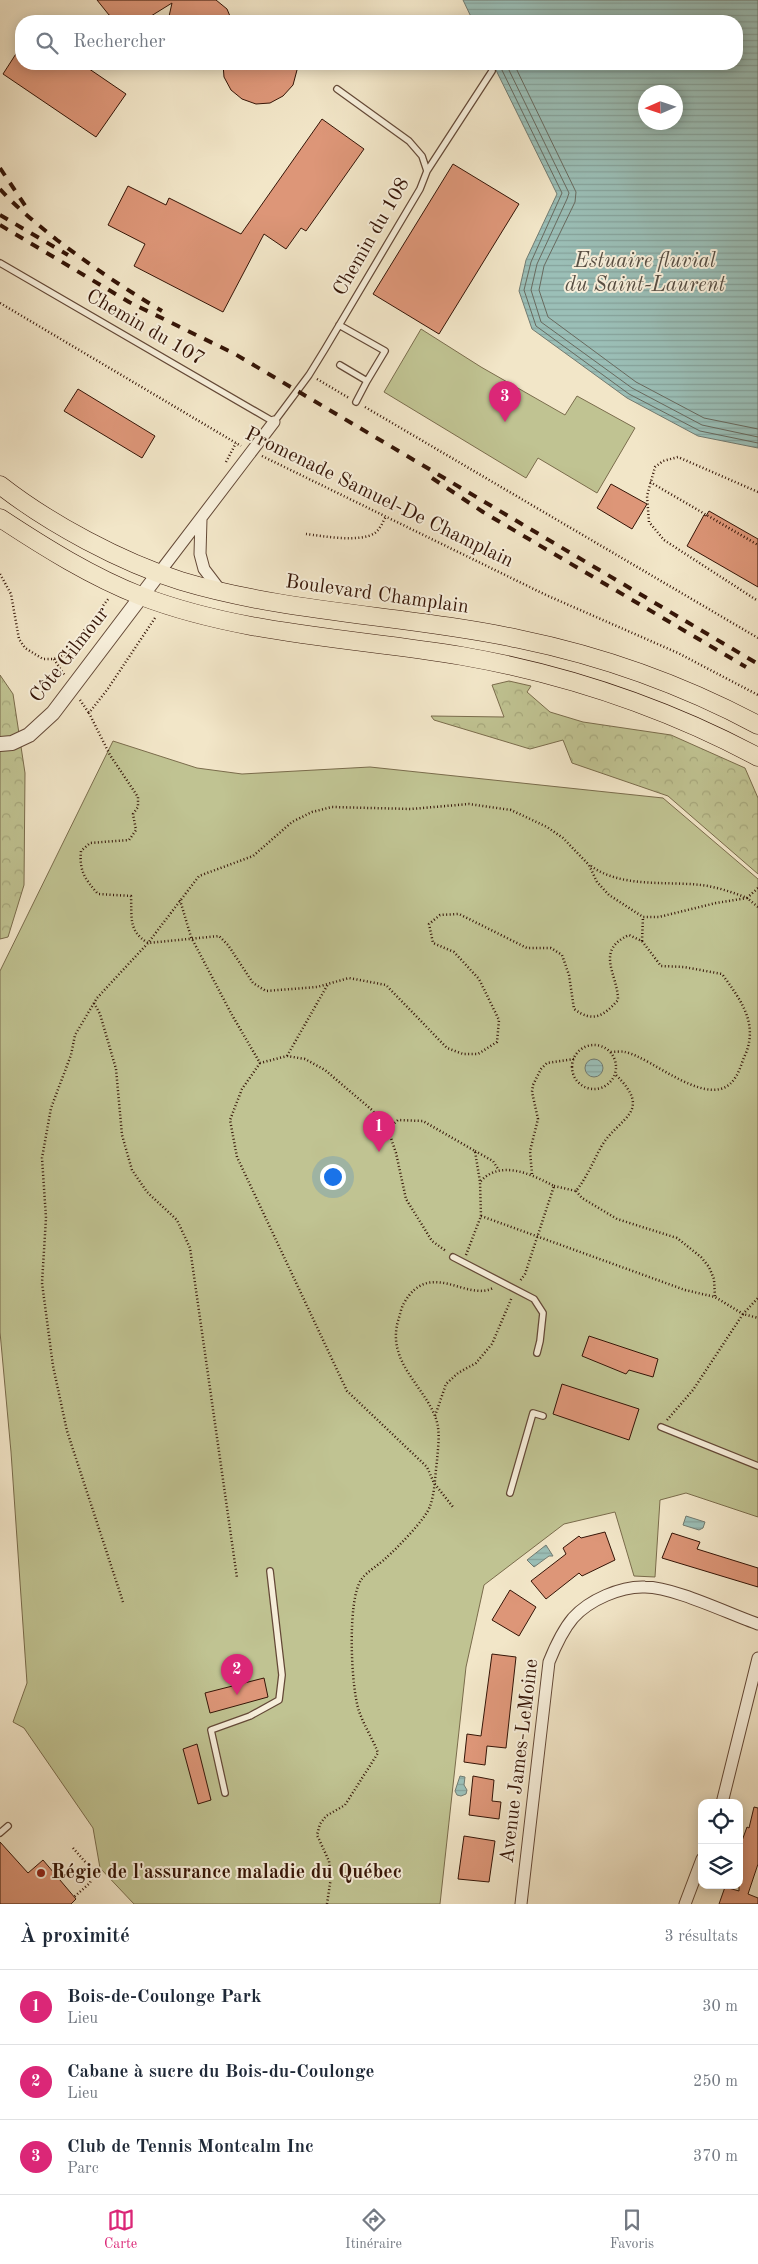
<!DOCTYPE html>
<html lang="fr">
<meta charset="utf-8">
<style>
:root{--surface:#fff;--page:#f6f6f7;--text:#1f2937;--muted:#747a83;--line:#e0e1e3;--accent:#db2777}
body{margin:0;font-family:"Old Standard TT",serif;background:var(--page);color:var(--text)}
.controls{position:absolute;right:15px;bottom:15px;display:grid;overflow:hidden;border-radius:10px;box-shadow:0 2px 12px #0003}
.controls button{width:45px;height:45px;display:grid;place-items:center;padding:0;border:0;border-bottom:1px solid var(--line);background:var(--surface);color:var(--text);font:25px sans-serif}
.compass{position:absolute;left:638px;top:85px;width:45px;height:45px;border-radius:50%;background:var(--surface);box-shadow:0 2px 12px #0003;rotate:267deg}
.you{position:absolute;left:332px;top:1176px;width:18px;height:18px;margin:-12px;border:4px solid #fff;border-radius:50%;background:#1a73e8;box-shadow:0 0 0 8px #1a73e833}
.badge{display:grid;place-items:center;width:32px;height:32px;border-radius:50%;background:var(--accent);color:#fff;font-size:16px;font-weight:700}
.pin{position:absolute;translate:-50% -41px;filter:drop-shadow(0 1px 2px #0008)}
.pin::after{content:'';position:absolute;top:26px;width:18px;height:15px;background:inherit;clip-path:polygon(0 0,100% 0,50% 100%)}
.list{margin:0;padding:0;list-style:none}
h2{display:flex;justify-content:space-between;align-items:center;height:65px;margin:0;padding:0 20px;font-size:21px}
h2 small{font-size:16px;font-weight:400;color:var(--muted)}
.list li{display:grid;grid-template-columns:32px 1fr auto;gap:15px;align-items:center;box-sizing:border-box;height:75px;padding:0 20px;border-top:1px solid var(--line)}
.list b{display:block;font-size:19px;white-space:nowrap}
.list p{margin:0;font-size:16px;white-space:nowrap;color:var(--muted)}
.list em{font-size:16px;font-style:normal;color:var(--muted)}
.icon{flex:none;width:28px;height:28px;fill:none;stroke:currentColor;stroke-width:2;stroke-linecap:round;stroke-linejoin:round}
.map{position:relative;flex:none;width:758px;height:1904px;overflow:hidden}
.search{position:absolute;background:var(--surface);box-shadow:0 2px 12px #0003;left:15px;right:15px;top:15px;height:55px;display:flex;align-items:center;gap:12px;box-sizing:border-box;padding:0 18px;border-radius:20px;color:var(--muted);font-size:19px}
.sheet{height:290px;background:var(--surface)}
nav{display:flex;justify-content:space-around;align-items:center;box-sizing:border-box;height:70px;border-top:1px solid var(--line);background:var(--surface);font-size:14px;color:var(--muted)}
nav a{display:grid;justify-items:center;gap:2px}
nav .on{color:var(--accent)}
.map>svg:first-child{display:block}
</style>
<div class="map">
<svg width="758" height="1904" viewBox="0 0 758 1904">
<defs>
<pattern id="forest-crowns" width="20" height="18" patternUnits="userSpaceOnUse" patternTransform="scale(1.25)"><rect width="20" height="18" fill="#c0c392"/><path d="M2 6a3 3 0 1 1 6 0M12 15a3 3 0 1 1 6 0" fill="none" stroke="#a6a77c"/></pattern>
<pattern id="water-rules" width="6" height="5" patternUnits="userSpaceOnUse" patternTransform="scale(1.25)"><rect width="6" height="5" fill="#9bbfb7"/><path d="M0 2.5h6" fill="none" stroke="#86a39c"/></pattern>
</defs>
<rect width="100%" height="100%" fill="#f2e6c8"/>
<filter id="stains"><feTurbulence type="fractalNoise" baseFrequency=".004" numOctaves="4"/><feColorMatrix values="0 0 0 0 .2 0 0 0 0 .09 0 0 0 0 .02 0 0 0 .5 -.17"/></filter>
<radialGradient id="worn" r=".72"><stop offset=".6" stop-color="#630" stop-opacity="0"/><stop offset="1" stop-color="#630" stop-opacity=".3"/></radialGradient>
<!-- forest -->
<path fill="url(#forest-crowns)" stroke="#7a6c4c" d="M0 675 13 694 25 773 24 885 8 937 0 939Z
M509 681 531 686 527 692 550 712 583 722 671 735 745 768 758 798V874L668 796 572 763 563 740 530 749 434 720 431 716 504 717 492 685Z"/>
<!-- green -->
<path fill="#c0c392" stroke="#7a6c4c" d="M421 329 481 367 565 415 577 396 635 428 597 493 538 458 526 478 384 392Z
M113 741 197 768 242 774 370 767 663 798 758 879V1517L686 1493 660 1500 655 1577 634 1576 615 1512 564 1524 484 1585 466 1667 440 1904H134L100 1868 93 1828 24 1728 13 1722 27 1683 11 1452 0 1332V971Z"/>
<!-- water -->
<path fill="url(#water-rules)" stroke="#727b71" fill-rule="evenodd" d="M463 0H758V448L698 436 627 398 532 329 519 291 526 260 557 194 493 64H737V21H473ZM676 92V122H646V92Z
M585 1068a9 9 0 1 1 18 0a9 9 0 1 1-18 0Z
M686 1516 705 1522 703 1528 699 1530 683 1525Z
M546 1545 553 1556H549L534 1567 527 1560Z
M460 1776 465 1777 464 1785 467 1790 466 1794 461 1796 457 1795 455 1791Z"/>
<g fill="none" stroke-linecap="round" stroke-linejoin="round">
<!-- shore -->
<path stroke="#686a5f" stroke-width="1" d="M499 64 562 193 531 262 524 290 536 326 629 394 700 431 758 443
M506 64 569 193 567 199 537 264 531 290 541 322 632 388 702 425 758 437
M514 64 576 192 575 202 544 266 539 290 548 317 636 382 704 418 758 429"/>
</g>
<!-- building -->
<path fill="#dd9678" stroke="#351507" d="M97 0H216L227 9 232 21H168L172 3 143 21H121L109 15Z
M21 46V64H82L126 94 96 137 3 74Z
M223 64H297V70L293 85 283 96 270 103 256 104 242 99 231 90 224 77Z
M322 119 364 149 306 231 301 228 286 249 264 234 223 312 134 266 145 244 108 225 128 186 166 205 169 198 241 234Z
M453 164 519 204 439 334 373 294Z
M78 389 155 436 142 458 64 411Z
M611 484 647 504 632 529 597 508Z
M709 511 758 539V587L687 546 704 515 706 516Z
M589 1336 658 1359 653 1377 629 1370 626 1374 582 1356Z
M562 1384 639 1409 629 1440 553 1414Z
M605 1532 615 1560 582 1576 579 1573 546 1599 531 1581 566 1554 563 1548 579 1536 581 1538Z
M672 1533 700 1542 697 1549 758 1568V1587L662 1558Z
M510 1590 536 1607 519 1636 492 1620Z
M492 1654 516 1657 506 1748 487 1746 485 1765 464 1762 467 1734 481 1736Z
M264 1678 268 1697 210 1713 205 1693Z
M197 1744 211 1800 198 1804 183 1749Z
M473 1776 494 1780 492 1801 501 1802 499 1819 469 1815Z
M754 1807 758 1808V1864L748 1894 758 1898V1904H719L725 1887 739 1891V1849L747 1827 749 1828Z
M464 1836 495 1841 489 1882 458 1879Z
M0 1842 28 1873 43 1860 76 1899 71 1904H0Z"/>
<g fill="none" stroke-linecap="round" stroke-linejoin="round">
<!-- service casing -->
<g stroke="#644937" stroke-width="8">
<path id="service" d="M427 171 492 71
M0 263 274 422 309 375 325 349 420 189 427 171 422 156 409 141 337 89
M339 325 385 351 367 381 340 365
M356 402 367 381
M453 1257 534 1299 543 1313 540 1341 537 1353
M661 1427 758 1466
M510 1493 533 1413 543 1416
M225 1793 211 1730 250 1716 279 1700 282 1675 270 1571
M0 1833 8 1826"/>
</g>
<!-- minor casing -->
<g stroke="#644937" stroke-width="13">
<path id="minor" d="M201 519 200 554 204 569 220 590
M159 573 274 422
M722 1803 758 1658
M521 1904 549 1662C555 1647 562 1631 573 1618 589 1600 621 1586 645 1587 674 1587 729 1614 758 1624
M685 1904 702 1859"/>
</g>
<!-- tertiary casing -->
<g stroke="#644937" stroke-width="16">
<path id="tertiary" d="M0 744 12 743 29 735 53 713 159 573"/>
</g>
<!-- primary casing -->
<g stroke="#351507" stroke-width="19">
<path id="primary" d="M0 485C50 524 121 562 181 581 291 614 408 615 519 639 602 656 683 685 758 725
M0 518C44 547 92 577 141 596 243 635 355 638 462 656 565 674 666 708 758 757"/>
</g>
<!-- path -->
<path stroke="#351507" stroke-width="2.5" stroke-dasharray="1 2.5" stroke-linecap="butt" d="M0 303 241 446
M317 379 349 398
M365 407 758 638
M262 456 546 595 678 653 758 695
M226 462 236 443
M650 482 758 545
M758 492 678 457 663 461 655 467 647 496 649 522 664 540 758 601
M306 534C323 536 360 543 375 533 380 529 383 522 386 516
M0 574 11 594 19 639 25 648 43 659H54L66 654 109 598
M155 618 107 690 89 713 110 755 138 797V807L133 814 136 830 129 840 90 843 81 851C79 871 85 879 98 894L131 896C132 917 128 931 148 943L219 936 228 945 253 983 266 991 317 987 349 978 386 985 447 1048 463 1054H478L497 1042 499 1020 479 979 454 952 433 943 429 924 440 915 459 914 527 948H551L562 955 569 975 574 1009C593 1023 604 1016 618 1000 618 974 594 951 629 935L642 941 661 966 684 967 722 974C740 999 758 1022 746 1053 742 1061 740 1071 735 1078 712 1114 652 1057 625 1052 621 1051 615 1052 610 1052
M54 659 65 676
M80 700 89 713
M591 866C621 888 666 881 701 885 717 887 732 892 747 898L758 888
M180 900 191 937 232 1015 260 1063 287 1056 305 1059 325 1070 372 1110 388 1129 398 1120 423 1121 475 1151 480 1182
M642 941 643 917
M94 1003 100 1014 116 1069 122 1135 132 1170 147 1192 177 1220 190 1248 237 1578
M572 1067a22 22 0 1 1 44 0a22 22 0 1 1-44 0Z
M287 1056 328 984
M260 1063 242 1089 230 1120 237 1157 347 1391 427 1467 434 1483 453 1507
M388 1129 396 1153 406 1199 432 1241 446 1251
M475 1151 493 1161 498 1169
M532 1174 530 1151 538 1119 532 1092 533 1085 541 1069 547 1063 574 1059
M554 1186 576 1191C587 1177 593 1162 601 1147 618 1117 655 1113 615 1074
M576 1191 582 1198 617 1219 677 1238 701 1257 709 1267 714 1279 715 1297
M481 1216 685 1290 715 1297 743 1314 758 1298
M466 1255 481 1216 480 1182C500 1159 531 1174 554 1186L525 1274 520 1281
M435 1416 446 1384 458 1373 476 1363 492 1344 512 1297
M667 1420 693 1390 743 1314 758 1318
M123 1602 67 1431 53 1366 42 1283 46 1218 42 1158 51 1108 71 1055 75 1035 97 998 148 943 199 876 253 856 292 822 312 812 332 807 411 809 469 804 511 810 547 827 563 838 589 865 597 882 609 895 643 917H659L716 903 747 898 758 907
M73 1848 94 1872 90 1883 74 1897
M327 1904 331 1877 329 1861 317 1835 320 1824 326 1816 345 1805 378 1753C373 1739 364 1726 359 1711 351 1688 347 1601 361 1580 366 1572 379 1565 386 1558 397 1548 426 1519 430 1506 435 1493 435 1475 437 1461 438 1446 441 1431 435 1416 422 1384 387 1361 398 1321 400 1315 401 1308 404 1303 430 1258 466 1302 493 1288"/>
<!-- service -->
<use href="#service" stroke="#f7efdb" stroke-width="5.5"/>
<!-- minor -->
<use href="#minor" stroke="#f7efdb" stroke-width="11"/>
<!-- tertiary -->
<use href="#tertiary" stroke="#f7efdb" stroke-width="14"/>
<!-- primary -->
<use href="#primary" stroke="#f2e6c8" stroke-width="18"/>
<!-- rail -->
<path stroke="#351507" stroke-width="4" stroke-dasharray="9 9" stroke-linecap="butt" d="M0 168 28 210
M0 189C17 208 37 224 57 240 91 266 125 289 162 311
M0 215 68 255
M0 225 129 302 235 354 758 664
M432 478 483 512 746 667"/>
</g>
<!-- markers -->
<circle fill="#8f2418" stroke="#f7efdb" stroke-width="2" cx="41" cy="1873" r="5"/>
<g text-anchor="middle" dominant-baseline="central" stroke-width="4" stroke-linejoin="round" paint-order="stroke">
<!-- street labels -->
<g font-size="20" fill="#351507" stroke="#f7efdb">
<text transform="translate(372 237) rotate(-60)">Chemin du 108</text>
<text transform="translate(145 328) rotate(30)">Chemin du 107</text>
<text transform="translate(379 498) rotate(26)">Promenade Samuel-De Champlain</text>
<text transform="translate(377 595) rotate(8)">Boulevard Champlain</text>
<text transform="translate(70 655) rotate(-52)">Côte Gilmour</text>
<text transform="translate(520 1761) rotate(-83)">Avenue James-LeMoine</text>
</g>
<!-- poi labels -->
<g font-size="20" font-weight="bold" fill="#351507" stroke="#f7efdb" text-anchor="start">
<text x="51" y="1873">Régie de l'assurance maladie du Québec</text>
</g>
<!-- water labels -->
<g font-size="21" font-style="italic" fill="#595045" stroke="#f7efdb">
<text x="645" y="261">Estuaire fluvial<tspan x="645" dy="24">du Saint-Laurent</tspan></text>
</g>
</g>
<rect width="100%" height="100%" filter="url(#stains)"/>
<rect width="100%" height="100%" fill="url(#worn)"/>
</svg>
<div class="controls">
<button><svg class="icon" aria-label="locate" viewBox="0 0 24 24"><circle cx="12" cy="12" r="6"/><path d="M12 2v4M12 18v4M2 12h4M18 12h4"/></svg></button>
<button><svg class="icon" aria-label="layers" viewBox="0 0 24 24"><path d="M12 4l9 5-9 5-9-5zM3 14l9 5 9-5"/></svg></button>
</div>
<svg class="compass" viewBox="-18 -18 36 36"><path d="M0-13l5 13h-10z" fill="#e53935"/><path d="M0 13l5-13h-10z" fill="#747a83"/></svg>
<div class="you"></div>
<div class="pin badge" style="left:379px;top:1152px">1</div>
<div class="pin badge" style="left:237px;top:1695px">2</div>
<div class="pin badge" style="left:505px;top:422px">3</div>
<div class="search"><svg class="icon" aria-label="search" viewBox="0 0 24 24"><circle cx="10" cy="10" r="6"/><path d="M15 15l6 6"/></svg>Rechercher</div>
</div>
<section class="sheet">
<h2>À proximité<small>3 résultats</small></h2>
<ul class="list">
<li><span class="badge">1</span><div><b>Bois-de-Coulonge Park</b><p>Lieu</p></div><em>30 m</em></li>
<li><span class="badge">2</span><div><b>Cabane à sucre du Bois-du-Coulonge</b><p>Lieu</p></div><em>250 m</em></li>
<li><span class="badge">3</span><div><b>Club de Tennis Montcalm Inc</b><p>Parc</p></div><em>370 m</em></li>
</ul>
</section>
<nav>
<a class="on"><svg class="icon" aria-label="map" viewBox="0 0 24 24"><path d="M3 6l6-2 6 2 6-2v14l-6 2-6-2-6 2zM9 4v14M15 6v14"/></svg>Carte</a>
<a><svg class="icon" aria-label="directions" viewBox="0 0 24 24"><path d="M12 3l9 9-9 9-9-9zM9 14v-3h6M13 9l2 2-2 2"/></svg>Itinéraire</a>
<a><svg class="icon" aria-label="saved" viewBox="0 0 24 24"><path d="M7 4h10v16l-5-4-5 4z"/></svg>Favoris</a>
</nav>
